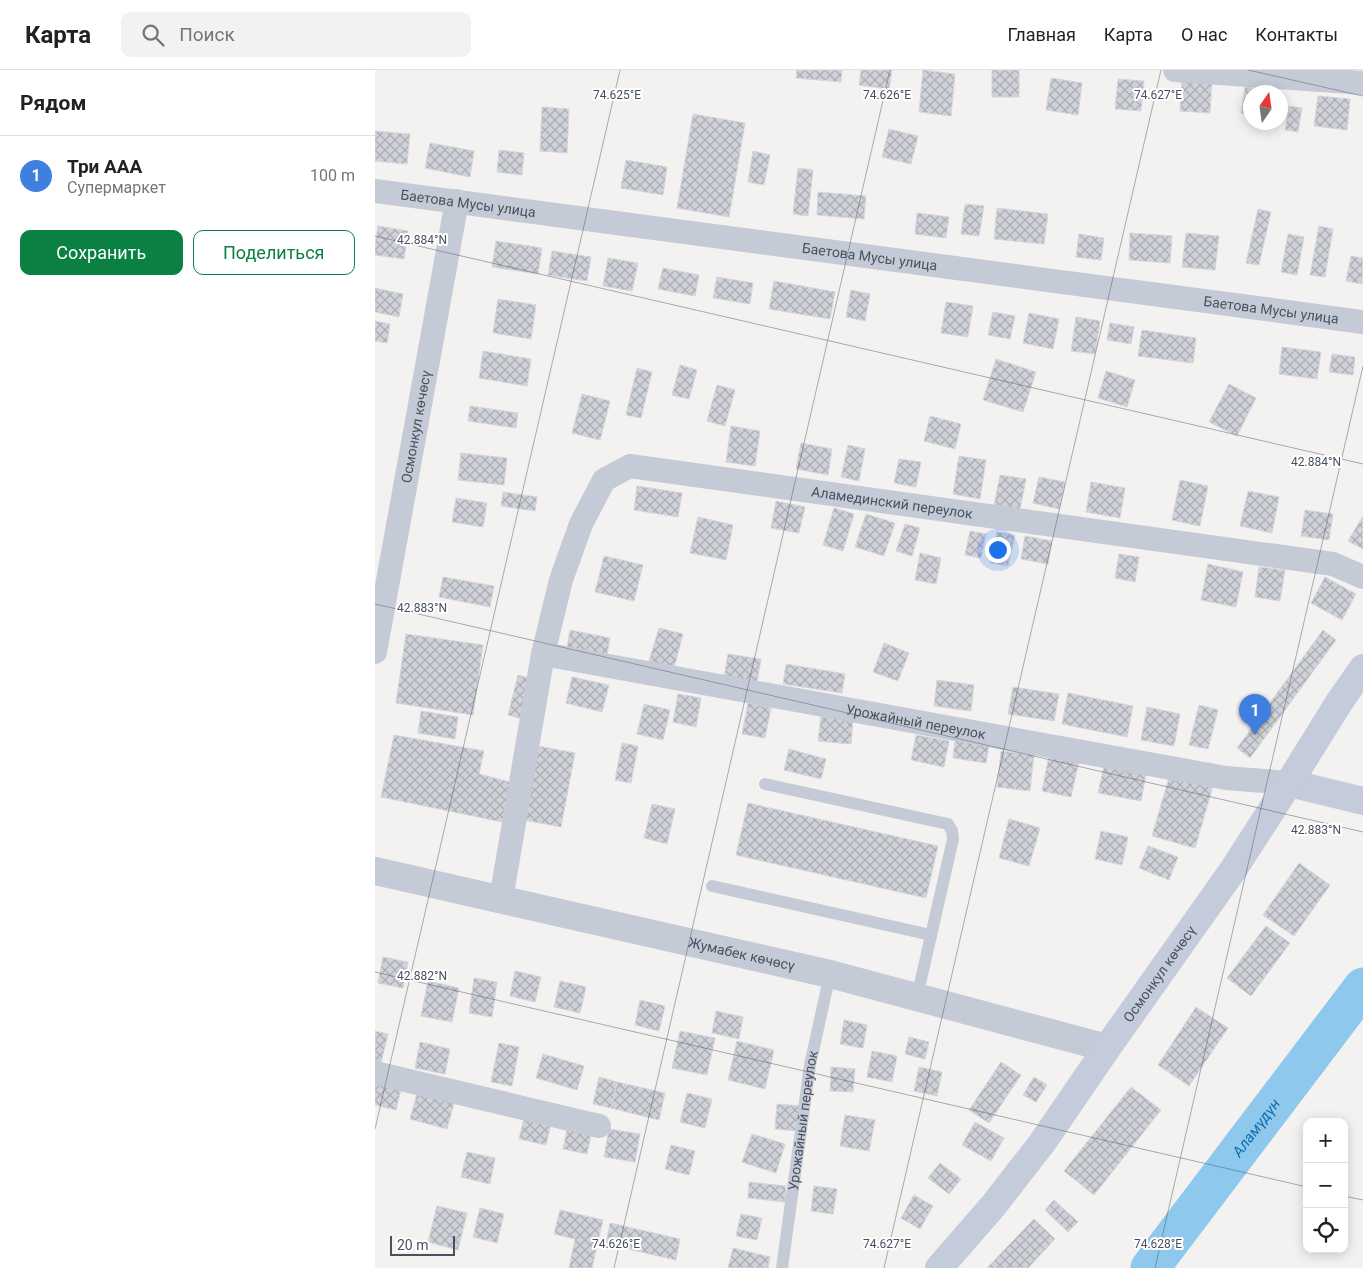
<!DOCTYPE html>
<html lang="ru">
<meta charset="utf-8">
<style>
:root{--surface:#fff;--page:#f2f2f2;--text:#222;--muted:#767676;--line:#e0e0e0;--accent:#0b8043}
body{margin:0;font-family:Roboto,sans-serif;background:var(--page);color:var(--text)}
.controls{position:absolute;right:15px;bottom:15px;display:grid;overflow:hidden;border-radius:10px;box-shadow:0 2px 12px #0003}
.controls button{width:45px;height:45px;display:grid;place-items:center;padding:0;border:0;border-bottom:1px solid var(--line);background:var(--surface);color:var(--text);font:25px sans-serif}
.compass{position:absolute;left:868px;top:15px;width:45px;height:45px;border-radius:50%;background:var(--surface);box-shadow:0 2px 12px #0003;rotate:13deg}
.scale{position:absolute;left:15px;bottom:12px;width:65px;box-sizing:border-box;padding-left:5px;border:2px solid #49505f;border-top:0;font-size:14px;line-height:18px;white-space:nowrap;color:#49505f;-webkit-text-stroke:4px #fff;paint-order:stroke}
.you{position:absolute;left:622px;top:479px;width:18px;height:18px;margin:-12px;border:4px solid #fff;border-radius:50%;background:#1a73e8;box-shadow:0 0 0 8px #1a73e833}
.badge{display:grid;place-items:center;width:32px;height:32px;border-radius:50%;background:var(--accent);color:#fff;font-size:16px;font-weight:700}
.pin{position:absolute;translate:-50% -41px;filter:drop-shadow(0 1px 2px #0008)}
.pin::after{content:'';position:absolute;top:26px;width:18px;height:15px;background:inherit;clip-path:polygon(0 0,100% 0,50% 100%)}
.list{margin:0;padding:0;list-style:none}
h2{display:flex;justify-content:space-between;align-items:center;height:65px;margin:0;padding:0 20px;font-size:21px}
h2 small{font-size:16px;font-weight:400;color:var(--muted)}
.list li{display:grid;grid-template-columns:32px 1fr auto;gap:15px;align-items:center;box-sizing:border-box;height:80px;padding:0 20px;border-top:1px solid var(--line)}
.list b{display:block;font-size:19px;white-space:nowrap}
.list p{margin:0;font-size:16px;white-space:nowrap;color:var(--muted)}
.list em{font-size:16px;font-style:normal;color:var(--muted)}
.actions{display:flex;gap:10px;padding:15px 20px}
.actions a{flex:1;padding:11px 0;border:1px solid var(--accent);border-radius:10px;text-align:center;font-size:18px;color:var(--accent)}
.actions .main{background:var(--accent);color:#fff}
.icon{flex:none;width:28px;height:28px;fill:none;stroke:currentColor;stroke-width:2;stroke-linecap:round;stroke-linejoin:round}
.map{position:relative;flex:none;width:988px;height:1198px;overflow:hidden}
header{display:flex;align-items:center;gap:30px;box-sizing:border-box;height:70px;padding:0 25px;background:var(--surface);border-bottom:1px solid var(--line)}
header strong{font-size:24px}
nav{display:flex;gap:28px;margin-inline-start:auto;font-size:18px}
.search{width:350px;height:45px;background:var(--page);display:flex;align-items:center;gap:12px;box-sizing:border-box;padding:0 18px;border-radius:10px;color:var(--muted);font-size:19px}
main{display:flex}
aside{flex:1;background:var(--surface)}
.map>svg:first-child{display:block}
</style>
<header>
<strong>Карта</strong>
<div class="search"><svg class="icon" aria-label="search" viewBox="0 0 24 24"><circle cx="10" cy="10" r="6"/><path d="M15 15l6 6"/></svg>Поиск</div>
<nav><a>Главная</a><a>Карта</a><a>О нас</a><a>Контакты</a></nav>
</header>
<main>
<aside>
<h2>Рядом<small></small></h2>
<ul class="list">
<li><span class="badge" style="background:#3f7fe0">1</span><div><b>Три ААА</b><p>Супермаркет</p></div><em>100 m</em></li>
</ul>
<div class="actions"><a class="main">Сохранить</a><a>Поделиться</a></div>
</aside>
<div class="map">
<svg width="988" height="1198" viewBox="0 0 988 1198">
<defs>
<pattern id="building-cross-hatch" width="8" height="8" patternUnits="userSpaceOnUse" patternTransform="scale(1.25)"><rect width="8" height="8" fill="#d0d2d9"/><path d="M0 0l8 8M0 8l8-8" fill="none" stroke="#abadb3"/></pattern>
</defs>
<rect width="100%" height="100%" fill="#f4f2f1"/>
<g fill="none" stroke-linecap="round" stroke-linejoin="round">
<!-- river -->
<path stroke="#8ec8ec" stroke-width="39" id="s1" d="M775 1198 988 917"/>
</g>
<!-- building -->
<path fill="url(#building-cross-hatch)" stroke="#d5d6dc" d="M422 0H467L466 12 421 8Z
M486 0H517L514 19 484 15Z
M548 0 580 4 576 46 544 42Z
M617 0H644V27H617Z
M676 8 707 13 703 45 671 40Z
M743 9 769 11 766 41 740 39Z
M807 9 837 11 835 43 805 41Z
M870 17 896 21V22H876V44L866 43Z
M943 26 975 29 972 60 939 56Z
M914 36 927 38 923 62 910 60Z
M167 37 194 39 192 83 165 81Z
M318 44 370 53 354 147 302 138Z
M514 59 543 66 536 94 507 87Z
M0 61 35 64 32 94 0 91Z
M55 73 99 81 95 107 50 98Z
M124 80 149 83 147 105 122 102Z
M378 81 395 85 389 115 373 112Z
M251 90 292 97 288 125 246 118Z
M423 98 438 100 433 146 418 144Z
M443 122 491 126 489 149 442 145Z
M590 134 609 136 604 166 586 164Z
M622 138 673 144 669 174 619 169Z
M883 139 896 142 884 195 871 193Z
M542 143 574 147 571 168 540 164Z
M3 156 33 161 29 189 0 185V175Z
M944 156 958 159 950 207 935 205Z
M755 163 797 166 795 193 754 190Z
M811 163 844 166 840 200 807 197Z
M704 164 729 168 726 190 701 187Z
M913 164 929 167 922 205 906 202Z
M121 171 167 178 163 204 117 197Z
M177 181 216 187 212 211 173 205Z
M976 186 988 188 987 214 971 211Z
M233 188 263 193 257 221 228 216Z
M288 198 324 205 320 226 283 219Z
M342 207 378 213 375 234 338 228Z
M399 211 460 222 455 249 394 239Z
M0 218 28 224 24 247 0 242Z
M476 220 495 224 490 251 471 247Z
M123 229 161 235 156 269 118 263Z
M571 232 598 236 593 267 566 263Z
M618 242 640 246 635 269 613 265Z
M654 243 684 249 678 279 648 273Z
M701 247 725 251 720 284 696 281Z
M0 251 15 254 12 273 0 271Z
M735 253 759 257 756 274 732 270Z
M767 260 821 268 818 293 763 286Z
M907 277 946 282 942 309 904 304Z
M108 281 156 289 152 316 104 308Z
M957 284 980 287 978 305 954 302Z
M621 289 661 302 648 342 608 330Z
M305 295 322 300 314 329 297 325Z
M262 298 277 302 266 348 251 345Z
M731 301 760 310 752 337 723 328Z
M854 314 881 328 862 366 834 352Z
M342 315 360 320 350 356 332 351Z
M207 324 235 331 225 370 197 363Z
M95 336 143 343 141 358 93 351Z
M555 346 586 354 580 379 549 371Z
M356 356 385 361 380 396 351 392Z
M426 373 457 379 453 405 421 399Z
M473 375 490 379 484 411 466 407Z
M86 383 132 388 129 415 83 410Z
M584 386 611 390 605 429 578 424Z
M524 389 546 392 541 417 519 413Z
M625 405 651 409 645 439 619 435Z
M664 407 690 412 684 439 658 433Z
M805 410 833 416 825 456 797 450Z
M716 412 750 418 745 448 711 442Z
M262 416 307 423 303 447 259 440Z
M873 421 904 427 897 463 865 456Z
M128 422 162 427 160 441 126 436Z
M81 428 112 433 108 457 77 452Z
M401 431 430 437 424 463 396 458Z
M459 438 479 444 468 481 448 475Z
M930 440 958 444 954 470 926 466Z
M491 444 520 453 509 486 480 477Z
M988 446V479L973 471Z
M323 447 358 455 351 490 315 483Z
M530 454 545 458 537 486 521 481Z
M595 461 611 464 606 488 590 485Z
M622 462 640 465 633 496 615 493Z
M650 466 677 471 673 494 646 489Z
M545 483 566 488 561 514 540 510Z
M744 484 764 487 760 512 740 508Z
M229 486 268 495 259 531 220 522Z
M833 494 868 502 861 537 826 530Z
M884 497 910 500 905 531 880 527Z
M68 507 119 516 115 537 64 527Z
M950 507 981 524 967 550 936 533Z
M284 558 308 564 299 598 274 591Z
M195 560 235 568 232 585 192 578Z
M948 560 961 570 875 688 862 678Z
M31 564 108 575 98 645 21 633Z
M509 573 534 583 523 611 498 602Z
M353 584 386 589 382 613 349 607Z
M411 594 470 604 467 623 408 614Z
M143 605 162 610 151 650 133 645Z
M197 607 234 615 227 642 191 633Z
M562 610 599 615 596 641 559 636Z
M638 617 684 624 679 651 633 644Z
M693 623 758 636 752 667 687 654Z
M303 624 326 628 321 657 298 652Z
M373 633 396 638 390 668 367 664Z
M269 634 295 640 288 670 262 664Z
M824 635 843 640 833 679 814 675Z
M772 637 805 644 799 676 766 670Z
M46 641 83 647 80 669 43 663Z
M446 647 478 650 476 674 443 671Z
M19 665 109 681 104 704 139 713 132 753 6 727Z
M541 665 574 671 569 697 536 690Z
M580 670 614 676 611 693 578 688Z
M247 673 263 676 256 713 240 710Z
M163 676 200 683 186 757 149 750Z
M414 679 451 689 446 709 409 700Z
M626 681 659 685 655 721 622 717Z
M674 685 704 691 696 727 667 721Z
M729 696 771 704 766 731 723 723Z
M795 704 838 716 820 778 777 766Z
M373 733 563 776 551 828 361 785Z
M277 734 300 739 292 774 269 768Z
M634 749 665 758 654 796 624 788Z
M726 761 753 767 747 795 720 789Z
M773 776 803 787 794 810 764 798Z
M924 793 955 815 919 866 888 845Z
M891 856 915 873 876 926 852 908Z
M8 887 33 892 28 918 3 913Z
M140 901 166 907 160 932 135 926Z
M99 908 122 912 117 947 94 943Z
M53 911 84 918 77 952 46 946Z
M185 911 211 917 205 943 179 937Z
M265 930 290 936 284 961 260 955Z
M821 937 853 958 814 1016 783 995Z
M341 941 368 947 364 969 337 963Z
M469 950 492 955 488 978 465 974Z
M0 961 13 964 6 993 0 991Z
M305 961 340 968 332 1005 297 998Z
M534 967 554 972 550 989 530 984Z
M362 971 399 980 390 1019 353 1010Z
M45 972 75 979 70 1004 40 998Z
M124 973 144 977 137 1016 116 1012Z
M497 981 522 986 517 1012 492 1007Z
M168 984 209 996 202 1020 161 1008Z
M626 992 646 1005 614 1053 594 1040Z
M456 997 480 999 478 1022 455 1021Z
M544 997 567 1002 562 1026 539 1021Z
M224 1007 242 1012 236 1038 218 1034Z
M659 1007 672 1015 661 1032 648 1025Z
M242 1012 290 1023 284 1050 236 1038Z
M0 1013 26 1019 21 1040 0 1035Z
M756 1017 786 1040 719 1125 689 1101Z
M43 1020 80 1030 72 1059 35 1049Z
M312 1023 337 1029 330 1058 305 1052Z
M402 1034 425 1036 423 1061 400 1059Z
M150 1044 177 1050 171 1075 144 1069Z
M470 1045 500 1050 494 1081 465 1076Z
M600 1052 629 1068 616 1091 587 1075Z
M193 1055 217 1060 212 1084 188 1079Z
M234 1059 265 1064 260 1092 229 1087Z
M377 1064 410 1074 401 1103 367 1092Z
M296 1075 320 1081 314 1105 290 1099Z
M92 1082 120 1088 115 1114 86 1107Z
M565 1093 586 1109 574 1124 553 1108Z
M374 1112 411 1116 410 1132 373 1128Z
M439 1116 462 1119 458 1144 436 1141Z
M539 1125 558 1136 545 1159 526 1148Z
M679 1130 703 1152 693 1162 670 1140Z
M62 1136 92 1143 83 1180 53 1172Z
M105 1138 129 1144 122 1173 98 1167Z
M185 1140 228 1150 217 1198H194L200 1169 179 1164Z
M366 1144 387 1148 382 1170 361 1166Z
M659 1149 680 1169 653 1198H612Z
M235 1153 305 1169 301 1190 231 1174Z
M358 1178 395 1187 393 1198H353Z"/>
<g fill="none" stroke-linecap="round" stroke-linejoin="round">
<!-- service -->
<g stroke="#c5cbd6" stroke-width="12">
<path d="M390 714 573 754 577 761 578 769 542 927"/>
<path d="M337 816 556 865"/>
<path id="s2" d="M407 1198 435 995 455 904"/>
</g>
<!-- minor -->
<g stroke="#c5cbd6" stroke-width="24">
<path d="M800 0 988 13"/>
<path id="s3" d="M0 121 988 252"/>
<path id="s4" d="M0 582 82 131"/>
<path id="s5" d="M168 584 851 708 914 713"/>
<path id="s6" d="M126 829 168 584 186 510 206 454 229 410 255 396 958 494 988 507"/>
<path d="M0 1003 224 1056"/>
</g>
<!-- tertiary -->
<path stroke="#c5cbd6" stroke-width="28" id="s7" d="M0 801 455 904 732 978"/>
<!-- secondary -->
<g stroke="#c4cbda" stroke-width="28">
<path d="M914 713 988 731"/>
<path id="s8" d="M564 1198 618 1136 667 1073 732 978 858 800 914 713 965 631 988 598"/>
</g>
</g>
<!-- ticks -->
<path fill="none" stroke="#49505f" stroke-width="1" stroke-opacity="0.45" d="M873 0 988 26M0 166 988 394M0 534 988 762M0 902 932 1117M0 1059 245 0M969 1126 988 1130M239 1198 515 0M509 1198 786 0M780 1198 988 296"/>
<g text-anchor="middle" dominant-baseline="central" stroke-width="4" stroke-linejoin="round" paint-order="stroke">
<!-- street labels -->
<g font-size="14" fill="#49505f" stroke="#fff">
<text stroke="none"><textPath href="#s3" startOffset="94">Баетова Мусы улица</textPath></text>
<text stroke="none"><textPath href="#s3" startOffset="499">Баетова Мусы улица</textPath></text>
<text stroke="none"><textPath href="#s3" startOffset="904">Баетова Мусы улица</textPath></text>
<text stroke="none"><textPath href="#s4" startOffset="229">Осмонкул көчөсү</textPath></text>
<text stroke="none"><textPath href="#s6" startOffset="728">Аламединский переулок</textPath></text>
<text stroke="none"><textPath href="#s5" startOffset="379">Урожайный переулок</textPath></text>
<text stroke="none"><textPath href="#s7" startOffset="376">Жумабек көчөсү</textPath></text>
<text stroke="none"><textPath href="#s8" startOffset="368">Осмонкул көчөсү</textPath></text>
<text stroke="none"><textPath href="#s2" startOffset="149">Урожайный переулок</textPath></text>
</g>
<!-- water labels -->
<g font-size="15" font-style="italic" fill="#0d6eae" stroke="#fff">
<text stroke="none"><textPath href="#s1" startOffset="176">Аламүдүн</textPath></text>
</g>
</g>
<g font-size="12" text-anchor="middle" fill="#49505f" stroke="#fff" stroke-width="4" stroke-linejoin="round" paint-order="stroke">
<text x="242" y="29">74.625°E</text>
<text x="512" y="29">74.626°E</text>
<text x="783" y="29">74.627°E</text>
<text x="47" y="174">42.884°N</text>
<text x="941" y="396">42.884°N</text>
<text x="47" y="542">42.883°N</text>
<text x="941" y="764">42.883°N</text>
<text x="47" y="910">42.882°N</text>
<text x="241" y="1178">74.626°E</text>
<text x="512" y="1178">74.627°E</text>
<text x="783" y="1178">74.628°E</text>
</g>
</svg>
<div class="controls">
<button>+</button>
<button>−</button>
<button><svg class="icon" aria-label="locate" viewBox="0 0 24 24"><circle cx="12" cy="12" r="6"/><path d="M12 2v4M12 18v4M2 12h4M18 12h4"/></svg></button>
</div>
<svg class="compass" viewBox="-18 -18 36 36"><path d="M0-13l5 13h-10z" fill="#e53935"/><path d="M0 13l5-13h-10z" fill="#767676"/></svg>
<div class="scale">20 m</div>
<div class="you"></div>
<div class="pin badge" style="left:880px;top:665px;background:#3f7fe0">1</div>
</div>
</main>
